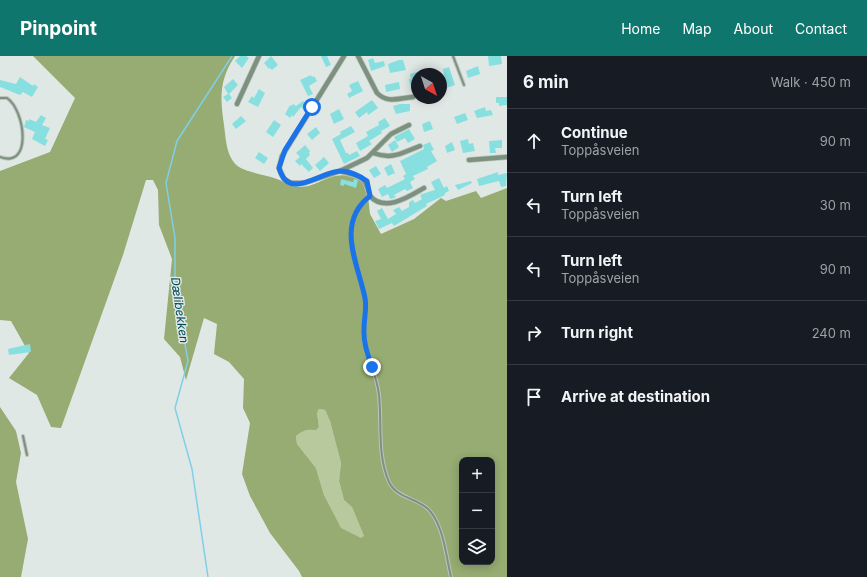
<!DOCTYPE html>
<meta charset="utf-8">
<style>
:root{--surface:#171b24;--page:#242831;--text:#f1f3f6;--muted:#9ea1a6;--line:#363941;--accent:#0f766e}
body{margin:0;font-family:Inter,sans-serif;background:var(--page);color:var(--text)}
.controls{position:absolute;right:12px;bottom:12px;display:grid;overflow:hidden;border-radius:8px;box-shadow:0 2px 10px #0003}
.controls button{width:36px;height:36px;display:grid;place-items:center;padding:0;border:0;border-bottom:1px solid var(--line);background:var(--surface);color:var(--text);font:20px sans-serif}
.compass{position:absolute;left:411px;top:12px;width:36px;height:36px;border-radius:50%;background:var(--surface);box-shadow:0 2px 10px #0003;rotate:141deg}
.stop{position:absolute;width:12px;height:12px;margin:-9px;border:3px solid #1a73e8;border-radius:50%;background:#fff}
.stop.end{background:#1a73e8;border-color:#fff;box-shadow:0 1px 4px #0008}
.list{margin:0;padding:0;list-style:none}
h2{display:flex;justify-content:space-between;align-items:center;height:52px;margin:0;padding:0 16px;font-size:17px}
h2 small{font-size:13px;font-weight:400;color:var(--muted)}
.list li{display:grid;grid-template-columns:26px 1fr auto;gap:12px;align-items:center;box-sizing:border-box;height:64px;padding:0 16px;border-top:1px solid var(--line)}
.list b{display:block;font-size:15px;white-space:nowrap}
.list p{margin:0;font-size:13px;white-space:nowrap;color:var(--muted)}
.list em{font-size:13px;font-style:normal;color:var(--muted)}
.icon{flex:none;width:22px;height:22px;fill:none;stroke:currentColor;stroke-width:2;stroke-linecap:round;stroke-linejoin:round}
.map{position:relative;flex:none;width:507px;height:521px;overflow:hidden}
header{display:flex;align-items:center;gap:24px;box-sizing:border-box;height:56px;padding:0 20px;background:var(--accent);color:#fff}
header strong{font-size:19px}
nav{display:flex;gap:22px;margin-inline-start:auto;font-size:14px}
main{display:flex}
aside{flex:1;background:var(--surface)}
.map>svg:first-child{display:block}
</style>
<header>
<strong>Pinpoint</strong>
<nav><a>Home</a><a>Map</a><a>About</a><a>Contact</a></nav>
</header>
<main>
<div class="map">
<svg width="507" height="521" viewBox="0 0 507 521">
<rect width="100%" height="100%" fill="#e0e8e5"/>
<!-- green -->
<path fill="#b7c99d" d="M319 353 325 354 330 365 341 407 339 425 344 444 352 451 364 480 361 483 341 473 324 439 316 412 297 388 296 380 300 376 319 371 317 357Z"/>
<!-- forest -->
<path fill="#96ac72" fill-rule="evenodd" d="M33 0H235C219 24 220 42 224 69 226 83 226 102 239 111 247 116 265 119 274 122 281 124 290 130 297 131 322 132 329 111 361 123L367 131 370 158 381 178 414 163 441 142 446 145 476 135 481 142 507 132V521H302L299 515 270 477 250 440 242 418 250 367 243 352 244 323 229 306 214 298 217 268 204 262 186 324 180 301 164 283 172 203 159 169 158 134 153 124H146L123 199 61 372 51 371 37 339 9 322 29 297 11 265 0 264V115L50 96 75 42ZM319 353 325 354 330 365 341 407 339 425 344 444 352 451 364 480 361 482 341 472 324 439 316 412 297 388 296 380C302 374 309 373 316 374L319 371 317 357ZM462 404H492V506H462Z
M0 351 16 375 21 397 16 426 28 483 21 521H0Z"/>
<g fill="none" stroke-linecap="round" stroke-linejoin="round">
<!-- stream -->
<path stroke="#81cfe6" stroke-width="1.5" d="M208 521 192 413 175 352 188 305 175 232V182L166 127 177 85 232 0"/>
</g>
<!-- building -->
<path fill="#88dfdf" d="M240 0H246L249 2 242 12 235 5Z
M271 0 278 9 272 14 270 12 269 13 264 7Z
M321 0H327L331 9 326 11Z
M488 0H501L502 8 489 10Z
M373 2 375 7 384 5 385 10 371 15 368 4Z
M399 4H403L406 14 390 17 388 8Z
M478 10 480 18 468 22 466 15Z
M449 11 455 29 446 32 443 13Z
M417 16V29L411 31 409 23H411L410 18Z
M311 19 312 21 314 20 317 25 309 30 313 38 308 40 300 24Z
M20 21 33 30 34 28 38 31 32 41 23 36 20 39 0 31V24L16 28Z
M233 23 238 29 229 38 232 42 227 46 223 41 228 38 224 31Z
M358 25 363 35 349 42 347 38 352 35 349 29Z
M399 26 400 33 386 36 385 29Z
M259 33 265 37 258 51 248 46 252 40 254 42Z
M496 41H507V49L499 50V47H496Z
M372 44 378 52 368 59 367 56 359 62 355 56Z
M303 45 307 49 303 53 301 51 293 61 292 59 290 62 285 58 290 49 291 50 293 48 296 50Z
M400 48H410V55L396 58 393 50Z
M485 51 486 55 491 54 493 59 477 62 474 55Z
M339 53 344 63 334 68 330 58Z
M465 57 468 64 457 68 454 61Z
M41 59 46 62 42 69 50 72 45 83 48 84 45 90 32 83 35 76 24 71 26 64 29 65V63L36 66Z
M241 60 246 65 236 73 232 68Z
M385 62 390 70 381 75 382 77 369 85 372 88 360 95 356 87 368 80 366 76 379 69 378 66Z
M274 64 281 69 273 81 266 76Z
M430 65 433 73 424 76 422 68Z
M351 70 355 76 340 84 346 97H348L349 99 357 95 360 100 344 108 332 83 341 78 340 76Z
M316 71 320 77 312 84 307 78Z
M409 73 415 83 408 87 405 82 397 86 394 81Z
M468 83 469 88 473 87 475 95 463 97 460 85Z
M395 84 399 91 392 96 388 89Z
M502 84V92H495L496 97H490L489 85Z
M430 86 434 94 431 95 437 105 427 111 428 113 413 120 415 123 410 126 413 132 407 135 405 133 394 139 396 141 394 142 390 143 388 138 382 141 378 133 385 129 387 132 405 123 403 120 406 118 400 105 424 93 423 89Z
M452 86 455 94 447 97 445 90Z
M305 89 310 95 309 97 310 99 306 103 313 112 309 116 301 108 300 110 295 105 300 101 296 97Z
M259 96 268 102 264 108 255 102Z
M324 101 329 107 320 115 315 109Z
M391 108 395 117 388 120 384 112Z
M376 110 381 118 374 122 369 114Z
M498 116V119L507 117 506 130 501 131 499 125 479 130 477 123Z
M439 122 444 132 447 130 449 135 445 137V139L426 148 427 150 399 167 394 170 392 167 379 173 375 165 381 163 377 155 382 152 388 163 396 158 393 154 399 151 402 155 409 151V146L413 144 415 147 422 143 420 139 422 138 435 134 431 126Z
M341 123 353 126 354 123 358 124 356 132 344 128V130L340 129Z
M471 125 472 127 458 134 455 129Z
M30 288 31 296 9 299 8 293Z"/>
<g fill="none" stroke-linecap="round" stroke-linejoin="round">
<!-- lane casing -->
<g stroke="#bdc4c1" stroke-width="4">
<path id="lane" d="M453 0 464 29
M0 42H7C25 54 33 113 0 101
M369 140C359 148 352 162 351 174 350 198 360 219 365 242 368 256 362 270 364 284 368 303 377 320 379 339 382 368 377 399 389 426 397 443 419 442 430 455 444 472 446 500 451 521
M23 380 27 399"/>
</g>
<!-- street casing -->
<g stroke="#bdc4c1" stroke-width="6">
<path id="street" d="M344 0 282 100 279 112 284 123 291 127H304L340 115 367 102 391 78 409 69
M358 0 377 37C388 48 399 42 413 41
M237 48 259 0
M373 97C393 104 401 97 420 90
M469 104 507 101
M340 115C361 121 364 118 370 140 385 157 410 140 424 132"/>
</g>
<!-- lane -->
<use href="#lane" stroke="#7c927f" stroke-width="2"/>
<!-- street -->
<use href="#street" stroke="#7c927f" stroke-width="4.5"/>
</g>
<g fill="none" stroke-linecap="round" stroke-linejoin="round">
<!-- route -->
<path stroke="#1a73e8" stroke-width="5" d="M312 51 285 94 279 112C289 147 321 114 341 115 349 115 360 120 367 125L370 140C335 167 358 208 365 242 367 253 364 262 364 273 363 286 368 299 372 311"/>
</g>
<g text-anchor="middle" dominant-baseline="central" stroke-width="3" stroke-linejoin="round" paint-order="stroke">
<!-- water labels -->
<g font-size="12" font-style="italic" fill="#004959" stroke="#e0e8e5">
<text transform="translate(180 254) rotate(82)">Dælibekken</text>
</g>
</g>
</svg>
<div class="controls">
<button>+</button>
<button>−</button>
<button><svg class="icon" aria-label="layers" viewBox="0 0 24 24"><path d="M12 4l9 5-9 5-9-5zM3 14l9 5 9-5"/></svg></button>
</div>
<svg class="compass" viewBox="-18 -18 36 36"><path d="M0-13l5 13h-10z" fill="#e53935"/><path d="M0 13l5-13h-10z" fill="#9ea1a6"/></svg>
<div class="stop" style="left:312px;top:51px"></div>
<div class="stop end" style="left:372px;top:311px"></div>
</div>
<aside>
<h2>6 min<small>Walk · 450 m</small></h2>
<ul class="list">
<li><svg class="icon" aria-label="ahead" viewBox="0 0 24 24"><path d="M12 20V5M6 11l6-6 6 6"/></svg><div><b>Continue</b><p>Toppåsveien</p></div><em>90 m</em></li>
<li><svg class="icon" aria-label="left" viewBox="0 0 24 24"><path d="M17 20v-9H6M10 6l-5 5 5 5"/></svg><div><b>Turn left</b><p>Toppåsveien</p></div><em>30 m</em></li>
<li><svg class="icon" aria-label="left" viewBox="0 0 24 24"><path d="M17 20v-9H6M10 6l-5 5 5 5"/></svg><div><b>Turn left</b><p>Toppåsveien</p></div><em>90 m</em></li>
<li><svg class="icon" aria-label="right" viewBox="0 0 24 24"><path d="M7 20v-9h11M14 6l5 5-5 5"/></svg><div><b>Turn right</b></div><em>240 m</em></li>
<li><svg class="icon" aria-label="arrive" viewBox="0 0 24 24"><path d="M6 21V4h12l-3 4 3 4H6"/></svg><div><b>Arrive at destination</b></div></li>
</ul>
</aside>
</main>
